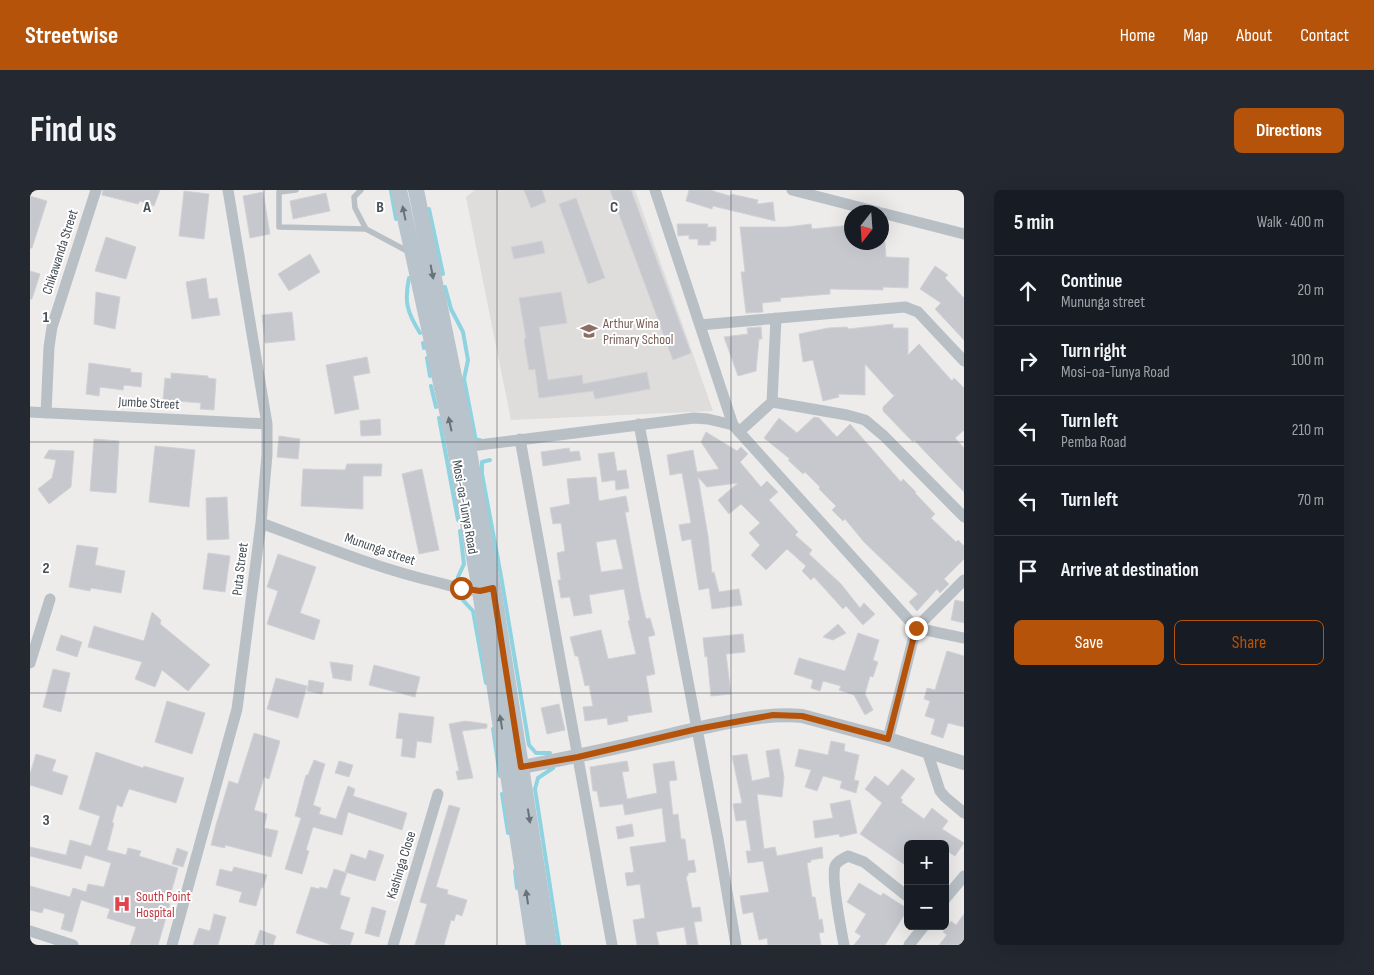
<!DOCTYPE html>
<meta charset="utf-8">
<style>
:root{--surface:#171b24;--page:#242831;--text:#f1f3f6;--muted:#9ea1a6;--line:#363941;--accent:#b45309}
body{margin:0;font-family:"Sofia Sans Condensed",sans-serif;background:var(--page);color:var(--text)}
.controls{position:absolute;right:15px;bottom:15px;display:grid;overflow:hidden;border-radius:8px;box-shadow:0 5px 20px #0002}
.controls button{width:45px;height:45px;display:grid;place-items:center;padding:0;border:0;border-bottom:1px solid var(--line);background:var(--surface);color:var(--text);font:25px sans-serif}
.compass{position:absolute;left:814px;top:15px;width:45px;height:45px;border-radius:50%;background:var(--surface);box-shadow:0 5px 20px #0002;rotate:197deg}
.stop{position:absolute;width:15px;height:15px;margin:-11px;border:4px solid #b45309;border-radius:50%;background:#fff}
.stop.end{background:#b45309;border-color:#fff;box-shadow:0 1px 5px #0008}
.list{margin:0;padding:0;list-style:none}
h2{display:flex;justify-content:space-between;align-items:center;height:65px;margin:0;padding:0 20px;font-size:21px}
h2 small{font-size:16px;font-weight:400;color:var(--muted)}
.list li{display:grid;grid-template-columns:32px 1fr auto;gap:15px;align-items:center;box-sizing:border-box;height:70px;padding:0 20px;border-top:1px solid var(--line)}
.list b{display:block;font-size:19px;white-space:nowrap}
.list p{margin:0;font-size:16px;white-space:nowrap;color:var(--muted)}
.list em{font-size:16px;font-style:normal;color:var(--muted)}
.actions{display:flex;gap:10px;padding:15px 20px}
.actions a{flex:1;padding:11px 0;border:1px solid var(--accent);border-radius:8px;text-align:center;font-size:18px;color:var(--accent)}
.actions .main{background:var(--accent);color:#fff}
.icon{flex:none;width:28px;height:28px;fill:none;stroke:currentColor;stroke-width:2;stroke-linecap:round;stroke-linejoin:round}
.map{position:relative;flex:none;width:934px;height:755px;overflow:hidden;border-radius:8px}
header{display:flex;align-items:center;gap:30px;box-sizing:border-box;height:70px;padding:0 25px;background:var(--accent);color:#fff}
header strong{font-size:24px}
nav{display:flex;gap:28px;margin-inline-start:auto;font-size:18px}
.intro{display:flex;align-items:center;justify-content:space-between;box-sizing:border-box;height:120px;padding:0 30px}
h1{margin:0;font-size:35px}
.button{padding:12px 22px;border-radius:8px;background:var(--accent);color:#fff;font-size:18px;font-weight:700}
main{display:flex;gap:30px;padding:0 30px}
aside{flex:1;background:var(--surface);border-radius:8px;box-shadow:0 5px 20px #0002}
.map>svg:first-child{display:block}
</style>
<header>
<strong>Streetwise</strong>
<nav><a>Home</a><a>Map</a><a>About</a><a>Contact</a></nav>
</header>
<div class="intro"><h1>Find us</h1><a class="button">Directions</a></div>
<main>
<div class="map">
<svg width="934" height="755" viewBox="0 0 934 755">
<rect width="100%" height="100%" fill="#eeebeb"/>
<!-- education -->
<path fill="#dfdcdc" d="M445 0H605L683 221 481 230 436 7Z"/>
<g fill="none" stroke-linecap="round" stroke-linejoin="round">
<!-- stream -->
<path stroke="#8fd3e0" stroke-width="4" d="M361 1 366 29
M399 19 413 84
M379 88C374 112 377 122 390 143
M415 97 421 119 433 142 438 170 434 189 445 246 446 250H450
M393 153 394 158
M397 168 400 186
M401 196 406 217
M409 228 428 330
M460 270 452 272V284L471 386 499 555 506 563H520
M428 387 434 374 430 341
M430 407 443 421 456 493
M463 539 470 586
M523 578 508 588 505 599 529 755
M472 604 478 643
M485 681 487 698"/>
</g>
<!-- building -->
<path fill="#c6c8ce" stroke="#d0d2d6" fill-rule="evenodd" d="M73 0H130L124 16 110 11 108 14 72 5Z
M494 0H512L516 12 501 18Z
M580 0H601L661 163 643 170Z
M659 0H680L700 6 701 4 728 10 727 14 743 12 745 31 683 16 682 19 656 11Z
M154 1 179 4 174 49 149 46Z
M233 2 240 44 220 48 213 6Z
M296 3 300 21 263 29 260 11Z
M0 6 17 11 2 58H0Z
M546 8 575 88 558 94 529 14Z
M647 34H678L677 37H686V51H680V55H668V49H659V45L648 46Z
M781 34 782 39 822 35V52H855L856 67 879 68 878 98 853 97V100L800 99V104L750 108 751 111 732 113 733 122 716 123 711 82H715L710 37H757Z
M76 47 106 57 96 89 65 81Z
M512 51 515 63 484 69 481 57Z
M280 64 290 82 259 101 248 84Z
M905 76 918 85 915 88 934 108V150L905 119 911 113 890 99Z
M0 81 10 84 2 109H0Z
M176 88 179 109 187 108 190 125 162 129 156 92Z
M66 102 90 107 85 139 64 134Z
M531 102 537 133 509 137 518 190 552 185 553 194 617 182 620 199 565 209 563 201 509 208 505 179 499 180 494 149 496 148 489 108Z
M262 122 265 150 235 153 232 125Z
M863 134V138H878V165L889 154 922 191 924 188 934 198V240L925 248 934 258V302L901 268 884 250 883 252 853 221V217L865 205H863L835 174V205L808 204 809 207 793 211 783 170 773 172 769 144 798 138 817 137 818 139Z
M731 137 732 149H729L726 181 708 186 694 147 718 144 717 138Z
M337 167 340 183 323 186 329 219 305 224 296 175Z
M59 173 101 179 100 182 112 183 111 197 94 195 93 200 70 197 69 206 56 204Z
M141 183 178 186V188L186 189 184 220 170 219 171 213 133 210 135 188 141 189Z
M784 227 789 228 807 247 820 234 871 292 873 289 886 302 885 303 905 324 901 328 926 352 928 350 934 356V369L914 389 919 394 910 403 907 399 887 421 879 412 888 404 834 352 815 329 813 331 802 320 806 316 789 299 790 297 775 282 773 284 758 270 760 269 734 248 749 228 767 243Z
M350 229 351 245 331 246 330 231Z
M676 242 707 261 711 257 718 264 710 272 731 297 737 291 748 302 739 310 768 342 765 345 782 360 779 364 811 394 830 418 834 413 845 424 833 435 816 416 813 419 784 387 781 390 772 381 776 376 757 359 736 380 721 365 730 355 719 343 730 333 711 314 699 324 688 310 708 293 677 297 668 287 678 346 682 383 684 382 689 402 709 399 712 415 682 419 679 398 669 400 661 349 652 351 649 335 661 333 655 300 652 283 640 285 637 265 663 260 667 282 689 279 671 252Z
M249 246 270 249 268 269 247 267Z
M64 249 89 251 86 303 60 301Z
M125 256 165 260 159 317 119 312Z
M539 258 540 262 549 261 551 270 513 276 511 262Z
M19 260 44 261 41 297 19 314 8 299 22 288 26 270 14 268Z
M584 262 587 281 596 280 599 298 586 300 585 290 572 292 568 264Z
M317 274H352L351 286H333V319L271 316 273 279 315 280Z
M392 279 409 360 389 364 372 284Z
M566 287 569 311 596 306 599 322H595L610 403 616 429 620 428 625 445 618 447 625 484 616 486 622 522 597 526 598 531 578 535 577 528 555 531 553 517 563 516 559 495 555 496 548 466H545L540 447 571 440 578 469 606 464 598 431 600 430 594 399 559 405 562 423 544 426 540 407 531 408 528 390H531L527 363 535 361 531 333 523 334 520 318 540 314 537 289ZM586 349 593 379 571 382 566 352Z
M197 307 199 349 177 350 176 308Z
M47 355 68 358 65 375 95 381 91 403 61 398 60 401 39 397Z
M178 363 200 366 195 402 173 399Z
M248 364 286 377 270 423 290 430 284 450 237 434 248 401 237 397Z
M925 410 934 412V433L921 430Z
M122 422 131 430 130 434 180 475 158 501 132 480 125 497 105 489 112 472 58 457 64 436 114 451Z
M808 434 816 443 803 450 793 447Z
M828 443 849 450 843 470 848 472 843 487 840 486 835 504 843 520 835 525 824 505 809 500 811 496 793 491 790 501 781 498 783 490 764 484 769 468 815 481Z
M713 444 715 462 696 464 701 504 681 506 677 466 675 467 673 448Z
M31 445 52 452 47 467 26 460Z
M917 461 934 466V537L918 533 913 548 901 544 905 529 895 526 900 511 894 509 897 498 905 500Z
M300 472 323 475 321 491 303 488Z
M344 475 390 487 385 507 339 495Z
M23 479 40 483 31 522 13 517Z
M246 488 277 496 268 528 237 519Z
M279 490 294 493 292 504 277 501Z
M137 511 175 523 162 564 125 552Z
M529 514 535 540 517 544 511 518Z
M369 523 404 527 401 553 387 551 385 568 371 566 373 549 366 548Z
M435 531 457 534V538L432 541 443 588 428 590 426 581H429L419 534Z
M224 543 250 551 239 589 234 587 224 620 237 624 234 638 248 641 241 667 195 655V658L181 655 186 635 199 591 208 594Z
M801 551 815 554 814 561 829 565 824 590 829 591 826 603 810 598 812 591 793 586 787 601 775 597 781 580 765 576 769 559 798 565Z
M749 559 754 587 752 607 727 604 734 659 745 657 747 666 792 657 793 668 781 670V672L777 673 782 707H785L789 730 792 729 794 742 789 743 791 755H738L737 748 729 750 723 722 713 724 710 706 739 702 733 671 718 673 716 661H721L716 630 706 631 703 614 712 613 702 566 717 564 722 591 740 587 736 561Z
M66 562 113 578 114 576 154 588 146 613 99 599 92 617 87 615 82 633H84L77 660 96 665 98 658 111 661 109 666 148 678 138 713 140 714 128 755H100L106 737 77 728 80 719 51 710 42 742 31 739 35 724 14 718 12 723 0 720V696L40 707 43 698 56 702 58 694 74 697 81 673 55 665 51 679 0 666V657L36 665 40 650 61 656 70 626 49 619Z
M6 564 26 570 22 581 38 586 32 605 0 595V584Z
M284 570 295 574 283 615 291 618 289 624 306 629 318 596 325 599 323 606 377 623 372 640 318 622 312 645 283 637 276 660 279 661 272 684 255 679 271 628 265 626 276 585H278Z
M309 571 323 575 319 587 305 583Z
M597 571 599 581 592 582 597 609 627 603 623 574 644 571 647 590 639 591 643 625 648 624 651 649H655L658 671 664 670 666 682 658 683V686H656L662 718 670 717 672 731 664 732 668 755H657L654 737 626 742 629 755H607L603 730 615 728 610 694 597 696 595 683 604 682 600 657 636 652 632 618 595 625 593 614 570 617 567 601H563L560 577Z
M872 579 885 589 870 608 873 610 871 612 894 629 902 618 918 631 912 639 934 653 925 666 915 660V654H878V677L830 644 852 613 835 599 845 586 858 596Z
M820 610 827 643 810 647 809 644 785 648 783 631 803 628 800 614Z
M419 615 430 618 406 697 418 700 417 704 437 710 432 726 426 724 424 731 421 730 414 755H385L397 714 390 712Z
M602 634 604 646 588 649 586 637Z
M147 658 158 662 153 677 142 674Z
M339 660 354 665 345 691 315 682 321 664 336 669Z
M204 677 237 685 233 698H231L226 716 209 712 212 702 186 695 190 679 202 682Z
M304 679 317 683 310 703H311L310 705 320 708 310 739 324 743 320 755H302L266 743 281 697 289 699 290 697 297 699Z
M829 693 851 706 853 703 878 719 855 755H824L831 746 825 742 836 724 817 712Z
M342 717 356 721 349 747 335 743Z
M184 724 196 727 188 755H163L169 738 180 741Z
M934 724V755H909L917 745 913 742 921 731 926 735Z
M230 740 246 746 243 755H225Z"/>
<g fill="none" stroke-linecap="round" stroke-linejoin="round">
<!-- service -->
<path stroke="#b8c0c6" stroke-width="5.5" d="M266 0 249 2V37L336 39
M331 0 324 7 325 18 336 39 379 62"/>
<!-- minor -->
<path stroke="#b8c0c6" stroke-width="11" d="M625 0 703 235
M762 0 848 22
M852 23 934 44
M670 135 875 117 888 122 934 171
M742 212 746 128
M0 222 237 234
M16 223 19 157 22 137 66 0
M609 234 688 649 706 755
M709 242 742 212 817 225 835 230 854 246 934 327
M490 249 582 755
M433 257 664 228 678 229 703 235 886 438 858 549
M231 333C290 355 349 379 410 393 424 397 441 402 456 400
M886 438 934 390
M886 438 934 448
M0 473 20 409
M897 561 910 601 915 607 934 623
M915 709 934 686
M0 741 43 755
M142 755 207 519 231 333 237 265V234L198 0
M363 755 408 604
M814 755C811 739 801 689 805 676 807 671 813 669 818 666L834 672 878 707
M879 755 894 736"/>
<!-- tertiary -->
<path stroke="#b8c0c6" stroke-width="14" d="M482 579C533 569 582 559 632 547 676 537 728 522 772 526L858 549 934 573"/>
<!-- secondary -->
<path stroke="#b8c3cb" stroke-width="16" d="M369 0 424 253 450 401 504 755
M386 0 437 250 463 398 519 755"/>
</g>
<!-- one-way arrows -->
<defs><path id="oneway-solid" d="M-6-.8H1V-3.2L6.5 0L1 3.2V.8H-6Z" transform="scale(1.25)"/></defs>
<g fill="#687279">
<use href="#oneway-solid" transform="translate(374 23) rotate(-102)"/>
<use href="#oneway-solid" transform="translate(402 82) rotate(79)"/>
<use href="#oneway-solid" transform="translate(420 234) rotate(-102)"/>
<use href="#oneway-solid" transform="translate(471 532) rotate(-99)"/>
<use href="#oneway-solid" transform="translate(499 626) rotate(81)"/>
<use href="#oneway-solid" transform="translate(497 707) rotate(-98)"/>
</g>
<g fill="none" stroke-linecap="round" stroke-linejoin="round">
<!-- route -->
<path stroke="#b45309" stroke-width="6" d="M431 398 450 401 463 398 491 577 548 567 667 539 743 525 772 526 858 549 886 438"/>
</g>
<!-- grid -->
<path fill="none" stroke="#464f56" stroke-width="1" stroke-opacity="0.55" d="M234 0V755M467 0V755M701 0V755M0 252H934M0 503H934"/>
<!-- icons -->
<defs>
<g id="school-bare" transform="scale(1.35)"><path d="M0-5L7-2L0 1L-7-2ZM-4 1L0 2.5L4 1V4Q0 6-4 4Z" fill="#8d6e63" stroke="#fff" stroke-width="2.5" paint-order="stroke"/></g>
<g id="hospital-bare" transform="scale(1.35)"><path d="M-5-5h3v3.5h4V-5h3V5h-3V1.5h-4V5h-3Z" fill="#e0444e" stroke="#fff" stroke-width="2.5" paint-order="stroke"/></g>
</defs>
<g fill-rule="evenodd">
<use href="#school-bare" x="559" y="141"/>
<use href="#hospital-bare" x="92" y="714"/>
</g>
<g text-anchor="middle" dominant-baseline="central" stroke-width="4" stroke-linejoin="round" paint-order="stroke">
<!-- street labels -->
<g font-size="14" fill="#464f56" stroke="#fff">
<text transform="translate(30 62) rotate(-72)">Chikawanda Street</text>
<text transform="translate(119 213) rotate(3)">Jumbe Street</text>
<text transform="translate(435 317) rotate(80)">Mosi-oa-Tunya Road</text>
<text transform="translate(350 359) rotate(19)">Mununga street</text>
<text transform="translate(210 379) rotate(-83)">Puta Street</text>
<text transform="translate(371 675) rotate(-73)">Kashinga Close</text>
</g>
<!-- education labels -->
<g font-size="14" fill="#785e54" stroke="#fff" text-anchor="start">
<text x="573" y="133">Arthur Wina<tspan x="573" dy="16">Primary School</tspan></text>
</g>
<!-- health labels -->
<g font-size="14" fill="#be3a42" stroke="#fff" text-anchor="start">
<text x="106" y="706">South Point<tspan x="106" dy="16">Hospital</tspan></text>
</g>
</g>
<g font-size="16" text-anchor="middle" font-weight="bold" fill="#464f56" stroke="#fff" stroke-width="4" stroke-linejoin="round" paint-order="stroke">
<text x="117" y="22">A</text>
<text x="350" y="22">B</text>
<text x="584" y="22">C</text>
<text x="16" y="132">1</text>
<text x="16" y="383">2</text>
<text x="16" y="635">3</text>
</g>
</svg>
<div class="controls">
<button>+</button>
<button>−</button>
</div>
<svg class="compass" viewBox="-18 -18 36 36"><path d="M0-13l5 13h-10z" fill="#e53935"/><path d="M0 13l5-13h-10z" fill="#9ea1a6"/></svg>
<div class="stop" style="left:431px;top:398px"></div>
<div class="stop end" style="left:886px;top:438px"></div>
</div>
<aside>
<h2>5 min<small>Walk · 400 m</small></h2>
<ul class="list">
<li><svg class="icon" aria-label="ahead" viewBox="0 0 24 24"><path d="M12 20V5M6 11l6-6 6 6"/></svg><div><b>Continue</b><p>Mununga street</p></div><em>20 m</em></li>
<li><svg class="icon" aria-label="right" viewBox="0 0 24 24"><path d="M7 20v-9h11M14 6l5 5-5 5"/></svg><div><b>Turn right</b><p>Mosi-oa-Tunya Road</p></div><em>100 m</em></li>
<li><svg class="icon" aria-label="left" viewBox="0 0 24 24"><path d="M17 20v-9H6M10 6l-5 5 5 5"/></svg><div><b>Turn left</b><p>Pemba Road</p></div><em>210 m</em></li>
<li><svg class="icon" aria-label="left" viewBox="0 0 24 24"><path d="M17 20v-9H6M10 6l-5 5 5 5"/></svg><div><b>Turn left</b></div><em>70 m</em></li>
<li><svg class="icon" aria-label="arrive" viewBox="0 0 24 24"><path d="M6 21V4h12l-3 4 3 4H6"/></svg><div><b>Arrive at destination</b></div></li>
</ul>
<div class="actions"><a class="main">Save</a><a>Share</a></div>
</aside>
</main>
